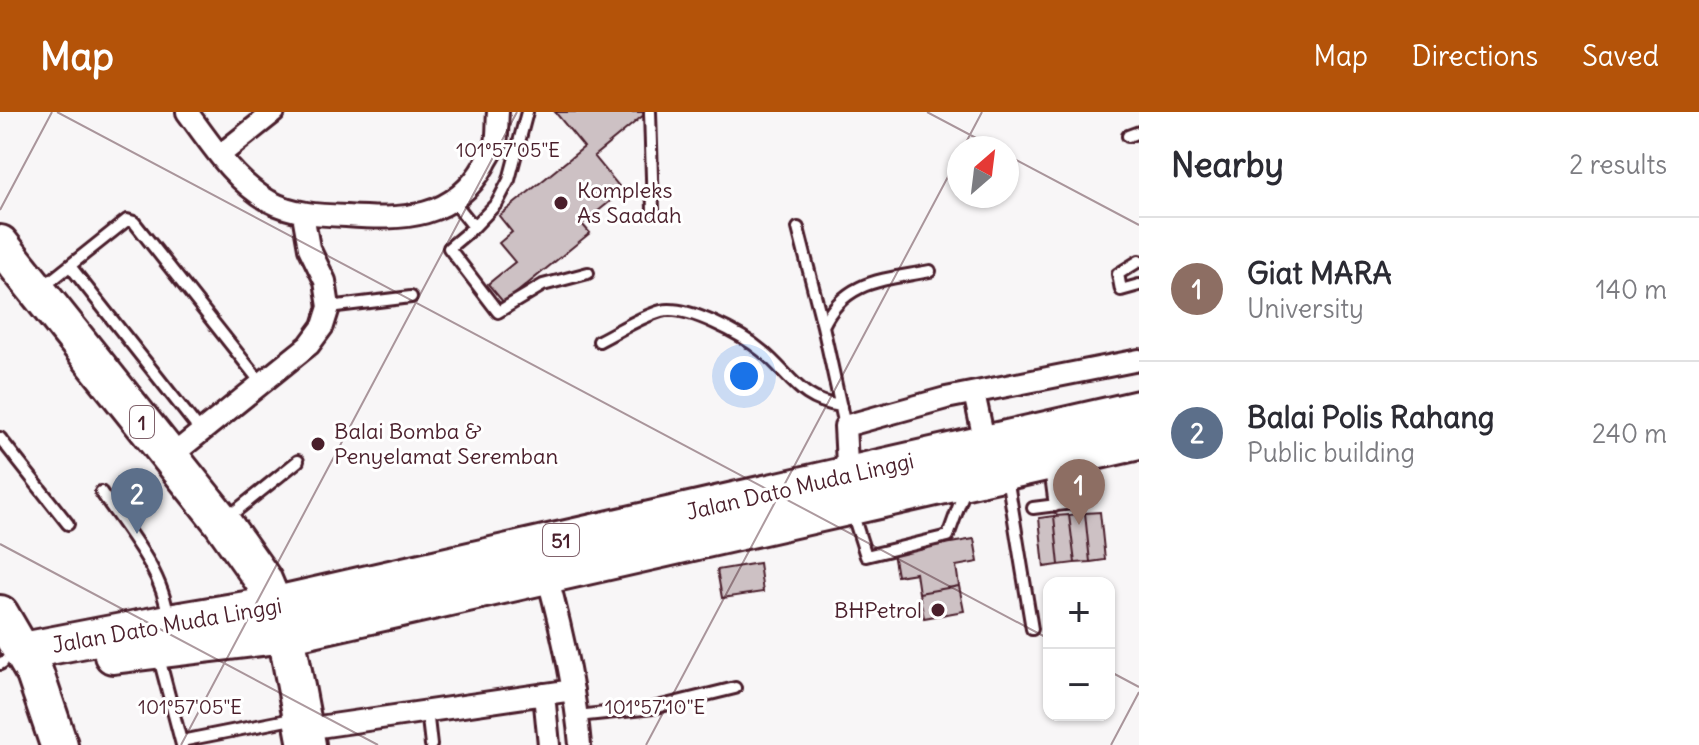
<!DOCTYPE html>
<meta charset="utf-8">
<style>
:root{--surface:#fff;--page:#f2f2f3;--text:#2b2b33;--muted:#7c7c81;--line:#e1e1e2;--accent:#b45309}
body{margin:0;font-family:Delius,sans-serif;background:var(--page);color:var(--text)}
.controls{position:absolute;right:24px;bottom:24px;display:grid;overflow:hidden;border-radius:16px;box-shadow:0 2px 6px #0004}
.controls button{width:72px;height:72px;display:grid;place-items:center;padding:0;border:0;border-bottom:2px solid var(--line);background:var(--surface);color:var(--text);font:40px sans-serif}
.compass{position:absolute;left:947px;top:24px;width:72px;height:72px;border-radius:50%;background:var(--surface);box-shadow:0 2px 6px #0004;rotate:28deg}
.you{position:absolute;left:744px;top:264px;width:28px;height:28px;margin:-20px;border:6px solid #fff;border-radius:50%;background:#1a73e8;box-shadow:0 0 0 12px #1a73e833}
.badge{display:grid;place-items:center;width:52px;height:52px;border-radius:50%;background:var(--accent);color:#fff;font-size:26px;font-weight:700}
.pin{position:absolute;translate:-50% -66px;filter:drop-shadow(0 2px 4px #0008)}
.pin::after{content:'';position:absolute;top:42px;width:28px;height:24px;background:inherit;clip-path:polygon(0 0,100% 0,50% 100%)}
.list{margin:0;padding:0;list-style:none}
h2{display:flex;justify-content:space-between;align-items:center;height:104px;margin:0;padding:0 32px;font-size:34px}
h2 small{font-size:26px;font-weight:400;color:var(--muted)}
.list li{display:grid;grid-template-columns:52px 1fr auto;gap:24px;align-items:center;box-sizing:border-box;height:144px;padding:0 32px;border-top:2px solid var(--line)}
.list b{display:block;font-size:30px;white-space:nowrap}
.list p{margin:0;font-size:26px;white-space:nowrap;color:var(--muted)}
.list em{font-size:26px;font-style:normal;color:var(--muted)}
.map{position:relative;flex:none;width:1139px;height:633px;overflow:hidden}
header{display:flex;align-items:center;gap:48px;box-sizing:border-box;height:112px;padding:0 40px;background:var(--accent);color:#fff}
header strong{font-size:38px}
nav{display:flex;gap:44px;margin-inline-start:auto;font-size:28px}
main{display:flex}
aside{flex:1;background:var(--surface)}
.map>svg:first-child{display:block}
</style>
<header>
<strong>Map</strong>
<nav><a>Map</a><a>Directions</a><a>Saved</a></nav>
</header>
<main>
<div class="map">
<svg width="1139" height="633" viewBox="0 0 1139 633">
<rect width="100%" height="100%" fill="#f8f6f7"/>
<filter id="ink" filterUnits="userSpaceOnUse"><feTurbulence type="fractalNoise" baseFrequency=".0125" numOctaves="2"/><feDisplacementMap in="SourceGraphic" scale="16" xChannelSelector="R" yChannelSelector="G"/><feConvolveMatrix kernelMatrix="1 2 1 2 8 2 1 2 1" color-interpolation-filters="sRGB"/></filter>
<g filter="url(#ink)">
<!-- building -->
<path fill="#cdc1c4" stroke="#4a1f2b" stroke-width="2" d="M555 0H643L645 2 594 44 623 79 582 112 590 121 504 191 488 172 515 150 499 131 512 120 499 104 584 35Z
M1100 400 1105 448 1090 450 1085 401Z
M1085 401 1090 450 1075 451 1069 403Z
M1069 403 1075 451 1059 453 1054 404Z
M1054 404 1059 453 1044 455 1039 406Z
M974 427 978 450 956 454 959 474 919 481 916 461 897 464 893 441Z
M759 451 763 480 722 486 717 458Z
M959 474 964 499 924 506 919 481Z"/>
<g fill="none" stroke-linecap="round" stroke-linejoin="round">
<!-- lane casing -->
<g stroke="#4a1f2b" stroke-width="16">
<path id="lane" d="M650 0 653 98
M1128 24 1139 20
M454 90 474 115 497 91 509 68 527 0
M474 115 449 136 498 200 543 173 588 161
M798 116 823 214
M1139 149 1118 162 1121 178 1139 173
M70 154 201 320
M43 175 127 108 134 110 262 272
M329 195 411 185
M599 229C619 219 640 205 661 199 686 192 743 223 762 239 792 264 799 288 841 294
M845 314 823 214C845 167 885 168 930 159
M0 326 68 412
M1050 356 1055 394
M1007 365 1032 517
M101 380C126 417 163 459 168 505
M1033 396 1080 390
M852 400 866 444 948 424 965 377
M227 406 298 349
M158 542 182 633
M0 552 3 550
M427 598 431 633
M577 604 653 596 735 576
M181 629 297 606"/>
</g>
<!-- street casing -->
<g stroke="#4a1f2b" stroke-width="26">
<path id="street" d="M187 0C211 32 234 69 269 89 293 102 319 103 346 104 403 108 454 108 485 52 488 45 494 38 496 31 498 21 497 10 498 0
M220 43 274 0
M974 281 985 332
M170 345 309 233 323 214 329 195 325 169 309 136 303 102
M848 371 845 314 946 286 1139 248
M547 463C562 519 575 575 580 633
M544 582 549 633
M305 617 573 578"/>
</g>
<!-- highway casing -->
<g stroke="#4a1f2b" stroke-width="42">
<path id="highway" d="M0 132 222 410 263 468 286 522 307 633
M0 502 35 562 59 633
M23 539 169 511 276 493 1139 297
M113 543 286 522 1139 329"/>
</g>
<!-- lane -->
<use href="#lane" stroke="#fff" stroke-width="10"/>
<!-- street -->
<use href="#street" stroke="#fff" stroke-width="20"/>
<!-- highway -->
<use href="#highway" stroke="#fff" stroke-width="36"/>
</g>
</g>
<!-- ticks -->
<path fill="none" stroke="#4a1f2b" stroke-width="2" stroke-opacity="0.45" d="M57 0 1049 527M927 0 995 36M963 36 982 0M1007 43 1139 113M0 98 52 0M0 432 378 633M1109 559 1139 575M181 633 517 0M646 633 959 44M1111 633 1139 580"/>
<!-- markers -->
<g fill="#4a1f2b" stroke="#fff" stroke-width="3">
<circle cx="561" cy="91" r="8"/>
<circle cx="318" cy="332" r="8"/>
<circle cx="938" cy="498" r="8"/>
</g>
<g text-anchor="middle" dominant-baseline="central" stroke-width="6" stroke-linejoin="round" paint-order="stroke">
<!-- shield labels -->
<g fill="#fff" stroke="#80626b" stroke-width="2">
<rect x="130" y="294" width="24" height="32" rx="6"/>
<rect x="543" y="412" width="36" height="32" rx="6"/>
</g>
<g font-size="20" font-weight="bold" fill="#4a1f2b">
<text x="142" y="310">1</text>
<text x="561" y="428">51</text>
</g>
<!-- poi labels -->
<g font-size="22" fill="#4a1f2b" stroke="#fff" text-anchor="start">
<text x="577" y="78">Kompleks<tspan x="577" dy="25">As Saadah</tspan></text>
<text x="334" y="319">Balai Bomba &amp;<tspan x="334" dy="25">Penyelamat Seremban</tspan></text>
<text x="922" y="498" text-anchor="end">BHPetrol</text>
</g>
<!-- street labels -->
<g font-size="22" fill="#4a1f2b" stroke="#fff">
<text transform="translate(800 374) rotate(-13)">Jalan Dato Muda Linggi</text>
<text transform="translate(167 513) rotate(-10)">Jalan Dato Muda Linggi</text>
</g>
</g>
<g font-size="20" text-anchor="middle" fill="#4a1f2b" stroke="#fff" stroke-width="6" stroke-linejoin="round" paint-order="stroke">
<text x="508" y="45">101°57'05"E</text>
<text x="190" y="602">101°57'05"E</text>
<text x="655" y="602">101°57'10"E</text>
</g>
</svg>
<div class="controls">
<button>+</button>
<button>−</button>
</div>
<svg class="compass" viewBox="-18 -18 36 36"><path d="M0-13l5 13h-10z" fill="#e53935"/><path d="M0 13l5-13h-10z" fill="#7c7c81"/></svg>
<div class="you"></div>
<div class="pin badge" style="left:1079px;top:413px;background:#8d6e63">1</div>
<div class="pin badge" style="left:137px;top:422px;background:#5c6f8a">2</div>
</div>
<aside>
<h2>Nearby<small>2 results</small></h2>
<ul class="list">
<li><span class="badge" style="background:#8d6e63">1</span><div><b>Giat MARA</b><p>University</p></div><em>140 m</em></li>
<li><span class="badge" style="background:#5c6f8a">2</span><div><b>Balai Polis Rahang</b><p>Public building</p></div><em>240 m</em></li>
</ul>
</aside>
</main>
